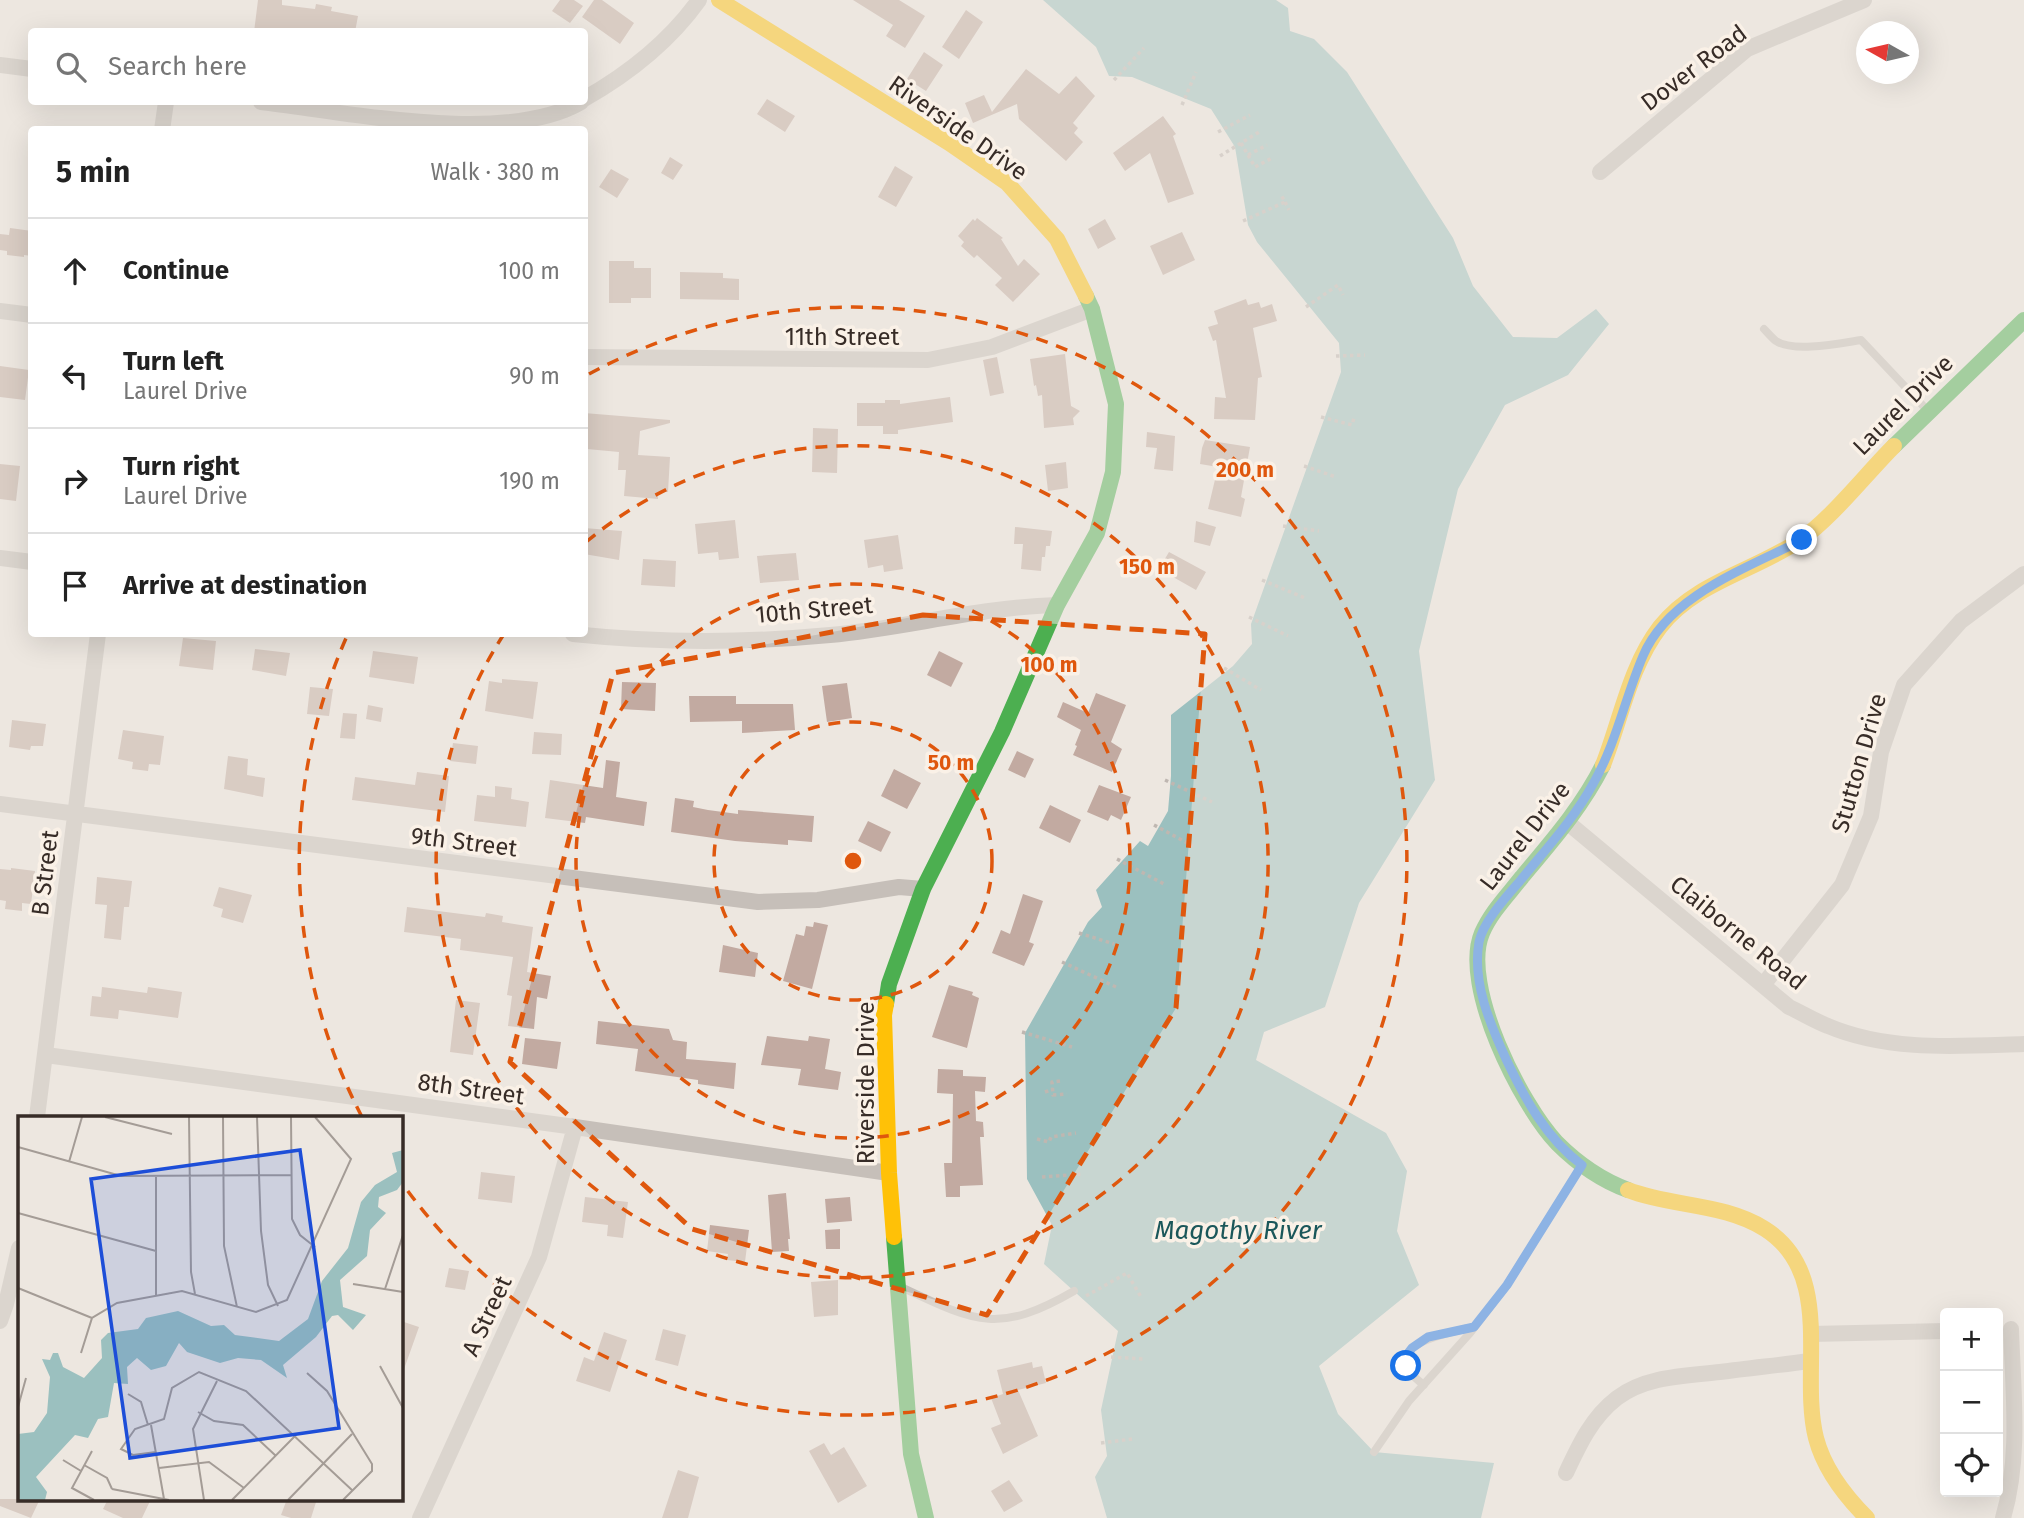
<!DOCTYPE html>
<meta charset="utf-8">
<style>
:root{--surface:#fff;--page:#f6f6f6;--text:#222;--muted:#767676;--line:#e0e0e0}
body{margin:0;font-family:"Fira Sans",sans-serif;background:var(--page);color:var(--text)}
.controls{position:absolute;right:21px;bottom:21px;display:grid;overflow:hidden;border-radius:7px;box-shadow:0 7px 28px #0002}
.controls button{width:63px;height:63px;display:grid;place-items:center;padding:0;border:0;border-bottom:2px solid var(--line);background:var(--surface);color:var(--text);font:35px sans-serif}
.compass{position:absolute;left:1856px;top:21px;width:63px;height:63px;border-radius:50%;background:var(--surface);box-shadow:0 7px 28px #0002;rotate:278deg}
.stop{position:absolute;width:21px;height:21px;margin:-16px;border:5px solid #1a73e8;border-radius:50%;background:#fff}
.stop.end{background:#1a73e8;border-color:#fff;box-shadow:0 2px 7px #0008}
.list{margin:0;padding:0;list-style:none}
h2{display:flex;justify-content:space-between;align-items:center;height:91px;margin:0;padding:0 28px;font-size:30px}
h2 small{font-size:23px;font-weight:400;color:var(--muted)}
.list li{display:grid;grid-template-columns:46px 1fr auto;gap:21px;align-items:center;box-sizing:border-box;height:105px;padding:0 28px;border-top:2px solid var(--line)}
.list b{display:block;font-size:26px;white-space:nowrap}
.list p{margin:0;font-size:23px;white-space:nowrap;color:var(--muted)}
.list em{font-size:23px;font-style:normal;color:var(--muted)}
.icon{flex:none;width:38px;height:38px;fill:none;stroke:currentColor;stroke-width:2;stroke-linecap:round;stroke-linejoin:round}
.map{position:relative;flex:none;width:2024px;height:1518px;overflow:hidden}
.search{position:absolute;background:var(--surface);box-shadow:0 7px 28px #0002;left:28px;top:28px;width:560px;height:77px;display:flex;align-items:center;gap:18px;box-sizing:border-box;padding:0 24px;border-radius:7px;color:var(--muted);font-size:26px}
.panel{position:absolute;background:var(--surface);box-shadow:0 7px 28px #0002;left:28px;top:126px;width:560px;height:511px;border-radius:7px}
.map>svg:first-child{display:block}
</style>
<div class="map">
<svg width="2024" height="1518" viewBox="0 0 2024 1518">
<rect width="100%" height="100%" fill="#ede7e0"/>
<!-- water -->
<path fill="#9bc0bf" d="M1043 0H1276L1288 8 1290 31 1314 39 1347 72 1453 238 1473 286 1513 337 1557 338 1596 309 1609 324 1568 375 1505 405 1458 489 1419 651 1435 780 1359 903 1325 1007 1264 1032 1256 1060 1386 1133 1407 1171 1397 1231 1419 1285 1319 1366 1338 1414 1374 1452 1494 1463 1481 1518H1107L1095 1477 1107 1456 1101 1410 1118 1331 1044 1264 1052 1225 1027 1179 1025 1033 1088 922 1102 907 1096 890 1140 841 1148 846 1168 811 1171 776V715L1233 666 1252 644 1251 624 1341 372 1339 343 1257 242 1248 225 1235 147 1211 109 1132 77 1109 76 1096 47Z"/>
<!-- building -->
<path fill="#c2aaa1" d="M258 0H282V5L315 9 316 4 332 7 331 11 358 16 355 32H254Z
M560 0H574L583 6 570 23 552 11Z
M594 0H602L634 23 620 44 582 17Z
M853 0H899L925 16 905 48 886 36 893 25Z
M966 10 983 22 959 59 942 47Z
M924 52 943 65 926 91 907 79Z
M1026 69 1059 94 1076 76 1095 96 1073 123 1078 128 1074 133 1083 142 1066 161 1019 119 1017 104 973 123 965 103 984 95 992 112Z
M767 99 795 116 785 132 757 114Z
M1163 116 1176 134 1173 136 1194 194 1168 203 1150 153 1125 171 1113 153Z
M670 157 683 165 673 180 661 173Z
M895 166 913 177 896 207 878 197Z
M611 169 629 179 617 198 599 187Z
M977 218 1003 238 1001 239 1018 266 1024 259 1040 274 1013 302 995 285 1002 278 977 255 974 258 961 246 964 242 958 236 973 219 975 221Z
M1105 219 1116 239 1098 249 1088 229Z
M10 228 32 231V256L24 255V257L7 255V251L0 250V234L9 235Z
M1182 232 1195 260 1163 275 1150 246Z
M609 261H634V268H651V298H631V303H609Z
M680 272 723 273V278L739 279V300L680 299Z
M1246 299 1248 305 1259 302 1261 308 1272 304 1277 321 1253 328 1262 377 1258 378 1255 420 1214 419 1215 397 1226 398 1216 340 1213 341 1208 327 1218 324 1214 311Z
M1065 354 1071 406 1080 411 1073 418 1074 425 1044 428 1042 395 1038 396 1036 385 1034 386 1030 359Z
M997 357 1004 393 990 396 983 360Z
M0 366 29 370 25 400 0 397Z
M950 397 953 422 898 430V434H883V426H857V403H885V400H900V404Z
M584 413 670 420V423L640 431 638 455 670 457 668 492H658V499L624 496 626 470H618L619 452 587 449 588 438H584Z
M813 428 838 429 837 473 812 472Z
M1147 432 1175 436 1173 471 1154 469 1157 448 1146 447Z
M1205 440 1250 447 1241 497 1245 499 1241 517 1208 509 1218 467 1200 464 1202 448Z
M1066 462 1068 488 1048 491 1045 465Z
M0 464 20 466 16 501 0 499Z
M735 520 739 558 719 560 718 552 698 554 695 524Z
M1196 521 1216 527 1210 546 1194 542Z
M1015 527 1052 531 1050 546H1046L1045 557H1042L1041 571 1021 569 1023 544H1014Z
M584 528 622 531 619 560 584 554Z
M898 535 903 569 884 572 883 565 868 568 864 540Z
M1169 552 1206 572 1196 590 1166 573 1167 571 1160 567Z
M796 553 799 580 760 583 757 556Z
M643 559 676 561 675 587 641 585Z
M183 638 216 641 213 670 179 666Z
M255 649 290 653 286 676 252 670Z
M373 651 418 657 414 684 369 677Z
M939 651 963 663 951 687 927 675Z
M502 679 538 682 533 719 485 711 489 681 502 683Z
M622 682 656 683 655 711 621 709Z
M847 683 852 718 827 722 822 686Z
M310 687 333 689 329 716 307 714Z
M1096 693 1126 705 1111 742 1122 749 1112 772 1073 755 1077 746 1075 745 1081 730 1057 717 1063 702 1088 713Z
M689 696H736V704H793L795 730 742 733V721L690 722Z
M368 705 383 708 381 722 366 719Z
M343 713 357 714 355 739 340 738Z
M12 720 46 724 43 746H31L30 750 9 747Z
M123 730 164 736 160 765 149 764 148 771 132 769 133 762 118 759Z
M534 732 562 734 561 755 532 754Z
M453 743 478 746 476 764 450 761Z
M1017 751 1034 759 1025 778 1008 770Z
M228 756 248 759 247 775 265 778 263 797 224 789Z
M606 760 620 762 616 797 647 802 644 826 586 817 585 823 545 818 550 780 603 788Z
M894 769 921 783 907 809 881 796Z
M417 772 449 776 445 812 352 800 355 777 415 785Z
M1099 785 1131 797 1121 820 1111 815 1108 821 1087 812Z
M495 786 512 788 511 799 529 802 526 827 474 821 477 795 495 797Z
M675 798 694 801 693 807 708 810 738 814V810L814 816 812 842 788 840V845L735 841 671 832Z
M1050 805 1081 820 1070 843 1039 828Z
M868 821 891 832 881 852 858 841Z
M11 868 35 871 31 904 22 903V911L5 909 6 901 0 900V869L11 870Z
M97 877 132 881 129 907H124L121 940 104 938 107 905 95 904Z
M219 887 252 895 243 923 221 917 223 909 213 906Z
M1023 894 1043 901 1029 942 1034 944 1024 966 992 953 1001 930 1010 934Z
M407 907 485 917 486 913 503 916 502 922 533 927 527 972 551 976 547 999 537 997 534 1029 508 1026 512 996 507 995 513 957 460 950 461 939 404 932Z
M814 922 828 925 812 989 783 981 796 934 804 936 806 926 813 927Z
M723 945 758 953 755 977 719 972Z
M949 985 973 992 972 995 979 998 967 1048 932 1037Z
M102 987 147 993 148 987 182 992 178 1018 119 1010 118 1019 90 1016 92 996 101 997Z
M456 1000 480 1003 473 1055 450 1052Z
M598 1021 669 1029 673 1040 687 1042 686 1059 736 1063 734 1089 698 1084V1080L635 1071 638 1049 596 1044Z
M767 1036 808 1041 809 1036 830 1039 825 1069 841 1072 838 1090 798 1085 801 1069 761 1065Z
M525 1038 561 1042 557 1069 522 1064Z
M938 1069 963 1070V1076L986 1077 985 1092 975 1091 976 1121 983 1122 984 1137H980L983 1185 960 1186V1197H946L944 1163H952L953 1094 937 1093Z
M481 1172 515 1176 512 1203 478 1199Z
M786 1193 790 1239H788L789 1251 772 1252 768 1195Z
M585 1197 628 1202 623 1238 607 1236 608 1225 582 1222Z
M850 1197 852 1221 827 1223 825 1199Z
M710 1225 749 1230 745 1262 727 1260 728 1254 707 1251Z
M840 1229V1249H826L825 1230Z
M449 1268 469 1271 465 1290 445 1287Z
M838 1280V1315L814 1317 811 1282Z
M401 1321 419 1327 403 1372H401Z
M663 1329 686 1335 678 1366 655 1360Z
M604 1332 627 1340 610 1392 576 1381 584 1357 594 1361Z
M1032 1362 1033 1368 1042 1366 1046 1383 1018 1390 1038 1436 1003 1454 991 1428 1001 1424 991 1398 1003 1394 997 1370Z
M824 1443 831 1455 844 1447 867 1486 838 1503 809 1451Z
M678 1470 699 1477 688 1518H662Z
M1009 1480 1023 1501 1004 1512 991 1491Z
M0 1499H40L31 1518 0 1506Z
M108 1499H151L142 1518H123L103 1509Z
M287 1499H317L311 1518H291L281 1515Z"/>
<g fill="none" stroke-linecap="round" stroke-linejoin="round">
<!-- path -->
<path stroke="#bfb7b1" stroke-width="3.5" stroke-dasharray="3.5 3.5" stroke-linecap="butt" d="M1114 80 1144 48
M1182 105 1196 72
M1218 132 1250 115
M1241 143 1255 167 1272 158
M1248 155 1267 145
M1220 156 1259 132
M1285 202 1289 210
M1243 221 1285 202 1281 195
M1306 307 1338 285 1343 295
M1336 356 1365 355
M1321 417 1352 425 1354 418
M1304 466 1336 477
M1283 526 1319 531
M1262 580 1305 598
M1249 617 1288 636
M1224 668 1261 690
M1165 780 1212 802
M1154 825 1193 846
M1117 859 1164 884
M1079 933 1114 944
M1062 962 1116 987
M1022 1032 1072 1047
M1060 1081 1052 1082 1053 1095 1067 1094
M1045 1092 1053 1089
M1037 1139 1049 1142 1051 1137 1076 1133
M1042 1177 1083 1174
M1086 1296 1127 1273 1141 1297
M1111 1357 1143 1359
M1101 1443 1132 1439"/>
<!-- lane -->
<path stroke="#c6bfb9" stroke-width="8" d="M1764 329C1768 333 1772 338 1776 341 1794 353 1841 343 1861 340L1928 411
M901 1287C975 1322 998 1335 1074 1291
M1424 1385C1371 1346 1446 1333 1474 1327
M1374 1452 1409 1401 1470 1333 1507 1285 1582 1165"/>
<!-- street -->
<path stroke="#c6bfb9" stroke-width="16" d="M0 65 32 69
M584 99C628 74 669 42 699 0
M261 102C346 112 506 146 581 102
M162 130 166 102
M1600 172 1747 49 1864 0
M0 311 32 315
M584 357 928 360 992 347 1092 309
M0 558 32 562
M573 634C658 643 745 643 830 635 906 628 980 607 1057 605
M0 804 758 902 818 900 899 887 923 889
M1567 822 1789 1007C1802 1013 1815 1021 1828 1026 1889 1052 1959 1046 2024 1044
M1763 985 1842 885 1871 816 1881 752 1904 685 1961 621 2024 574
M46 1055 575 1127 889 1173
M37 1117 98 634
M0 1321 6 1304 19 1248
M1811 1334 1945 1331
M1566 1473C1579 1445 1592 1417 1617 1398 1646 1376 1685 1376 1720 1372 1750 1368 1780 1365 1810 1361
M420 1518 539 1257 575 1127
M2003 1518C2021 1457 2013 1392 2011 1329"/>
<!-- fast -->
<path stroke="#4caf50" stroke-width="16" d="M1894 446 2024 320
M1603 765C1582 807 1552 841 1522 877 1508 895 1491 912 1482 933 1460 985 1521 1105 1557 1143 1577 1163 1601 1180 1628 1190
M886 1004 889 984 923 889 1002 732 1057 605 1097 533 1113 472 1116 404 1092 309 1086 296
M894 1237 911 1454 926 1518"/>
<!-- slow -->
<path stroke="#ffc107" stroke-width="16" d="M719 0 949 143 1007 183 1057 239 1086 296
M1603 765C1621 719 1630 666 1660 627 1695 582 1755 571 1800 540 1831 519 1866 474 1894 446
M886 1004 884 1015 889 1173 894 1237
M1628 1190C1672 1207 1724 1203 1765 1229 1836 1274 1799 1371 1816 1438 1824 1469 1845 1496 1867 1518"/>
</g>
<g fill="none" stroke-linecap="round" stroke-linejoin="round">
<!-- route -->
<path stroke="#1a73e8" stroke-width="9" d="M1406 1366V1356L1412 1348 1428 1337 1474 1327 1507 1285 1582 1165C1546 1138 1525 1099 1506 1059 1490 1024 1472 982 1479 942 1483 922 1507 896 1520 881 1545 850 1574 819 1593 784 1616 744 1625 698 1643 656 1668 596 1747 568 1802 540"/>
</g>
<!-- marked area -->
<path d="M0 0H2024V1518H0ZM923 615 1205 634 1176 1008 987 1315 692 1229 510 1062 613 673Z" fill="#ede7e0" fill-opacity=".55" fill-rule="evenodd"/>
<path fill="none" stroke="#df570d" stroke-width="5" stroke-dasharray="14 9" stroke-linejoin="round" d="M923 615 1205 634 1176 1008 987 1315 692 1229 510 1062 613 673Z"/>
<!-- distance rings -->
<g fill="none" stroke="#df570d" stroke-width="3.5" stroke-dasharray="12 9">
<circle cx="853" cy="861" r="139"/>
<circle cx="853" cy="861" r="277"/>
<path d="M586 542A416 416 0 1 1 504 634"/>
<path d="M362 1117A554 554 0 0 1 347 636M589 374A554 554 0 1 1 402 1183"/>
</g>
<g text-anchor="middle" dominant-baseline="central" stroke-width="7" stroke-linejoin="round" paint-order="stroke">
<!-- street labels -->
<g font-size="24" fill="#372c27" stroke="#faf1e7">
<text transform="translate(1694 68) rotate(-37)">Dover Road</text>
<text transform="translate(958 128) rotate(35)">Riverside Drive</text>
<text x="842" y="337">11th Street</text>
<text transform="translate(1903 405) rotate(-45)">Laurel Drive</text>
<text transform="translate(814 610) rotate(-5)">10th Street</text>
<text transform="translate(1859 763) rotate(-74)">Stutton Drive</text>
<text transform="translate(1525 836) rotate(-52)">Laurel Drive</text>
<text transform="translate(464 842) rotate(7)">9th Street</text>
<text transform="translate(45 873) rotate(-83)">B Street</text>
<text transform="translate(1738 933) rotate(39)">Claiborne Road</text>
<text transform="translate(866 1083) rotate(-90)">Riverside Drive</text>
<text transform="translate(471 1089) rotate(8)">8th Street</text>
<text transform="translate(487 1316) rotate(-65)">A Street</text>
</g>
<!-- water labels -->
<g font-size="26" font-style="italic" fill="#1b575a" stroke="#faf1e7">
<text x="1238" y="1230">Magothy River</text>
</g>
</g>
<!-- overview -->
<g transform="translate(18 1116)">
<rect width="385" height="385" fill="#ede7e0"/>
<path d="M385 34V66L379 74 361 81 360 91 368 97 352 114 349 140 322 164 325 191 348 199 335 214 320 199 314 200 298 221 265 249 269 262 243 244 220 242 202 247 169 236 161 227 148 250 133 254 119 242 109 251 110 268 96 267 90 301 80 303 70 322 57 319 18 361 29 376 27 384H0V318L16 316 29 297 32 261 24 243 32 244 35 237H40L45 251 66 262 84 242 83 224 90 217 120 213 128 202 160 195 193 210 206 209 217 219 261 225 290 203 304 165 330 132 343 86 357 69 379 56 374 37Z" fill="#9bc0bf"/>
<path fill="none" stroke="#a49c96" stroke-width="2" d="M87 1 154 18M171 1 173 156 177 178M205 1 206 130 219 191M239 1 243 115 250 169 260 190M273 1 274 103 282 119 297 131M0 31 103 60 273 59M51 46 64 1M138 61V179M0 97 138 135M335 168 385 176M0 172 74 202M367 173 385 119M63 237 74 202 99 187 164 175 238 196 269 184 333 43 297 1M362 250 385 292M289 257 309 275 354 348V355L325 384M110 278 123 286 130 309M0 291 8 262M180 296 196 305 225 309 258 340M133 309 146 383M74 335 54 372 76 384M138 336 115 339 103 333 117 313 146 303 154 272 181 256 228 275 335 375M45 344 63 355M66 349 89 362 94 373M141 352 191 346 226 372M94 373 151 384M186 384 175 313 199 265M214 384 278 319M270 384 334 318"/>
<path fill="#1d4ed8" fill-opacity="0.15" stroke="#1d4ed8" stroke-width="3.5" d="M282 34 321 312 112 342 73 63Z"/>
<rect width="385" height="385" fill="none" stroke="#372c27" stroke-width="3.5"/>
</g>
<circle cx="853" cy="861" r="10" fill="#df570d" stroke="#faf1e7" stroke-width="3.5"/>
<g font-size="21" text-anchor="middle" font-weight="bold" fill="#df570d" stroke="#faf1e7" stroke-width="7" stroke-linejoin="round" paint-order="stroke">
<text x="1245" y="477">200 m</text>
<text x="1147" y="574">150 m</text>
<text x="1049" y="672">100 m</text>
<text x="951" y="770">50 m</text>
</g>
</svg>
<div class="controls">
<button>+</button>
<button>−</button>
<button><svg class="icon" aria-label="locate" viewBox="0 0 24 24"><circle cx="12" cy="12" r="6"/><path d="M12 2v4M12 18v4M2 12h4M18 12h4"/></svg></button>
</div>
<svg class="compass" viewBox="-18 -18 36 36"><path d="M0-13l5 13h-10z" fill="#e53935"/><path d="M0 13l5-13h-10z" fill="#767676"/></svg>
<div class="stop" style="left:1406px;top:1366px"></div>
<div class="stop end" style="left:1802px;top:540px"></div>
<div class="search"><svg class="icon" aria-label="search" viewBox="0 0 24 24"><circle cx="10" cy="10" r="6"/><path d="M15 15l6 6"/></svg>Search here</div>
<section class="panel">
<h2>5 min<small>Walk · 380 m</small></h2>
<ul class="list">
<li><svg class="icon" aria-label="ahead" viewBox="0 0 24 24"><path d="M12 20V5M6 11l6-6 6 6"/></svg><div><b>Continue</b></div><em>100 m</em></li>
<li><svg class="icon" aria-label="left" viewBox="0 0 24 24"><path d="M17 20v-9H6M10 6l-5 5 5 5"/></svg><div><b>Turn left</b><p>Laurel Drive</p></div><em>90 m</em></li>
<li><svg class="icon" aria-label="right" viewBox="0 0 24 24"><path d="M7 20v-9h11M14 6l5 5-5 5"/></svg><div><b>Turn right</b><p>Laurel Drive</p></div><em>190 m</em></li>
<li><svg class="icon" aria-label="arrive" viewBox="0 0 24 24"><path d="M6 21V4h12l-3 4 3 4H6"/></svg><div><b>Arrive at destination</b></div></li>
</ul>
</section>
</div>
